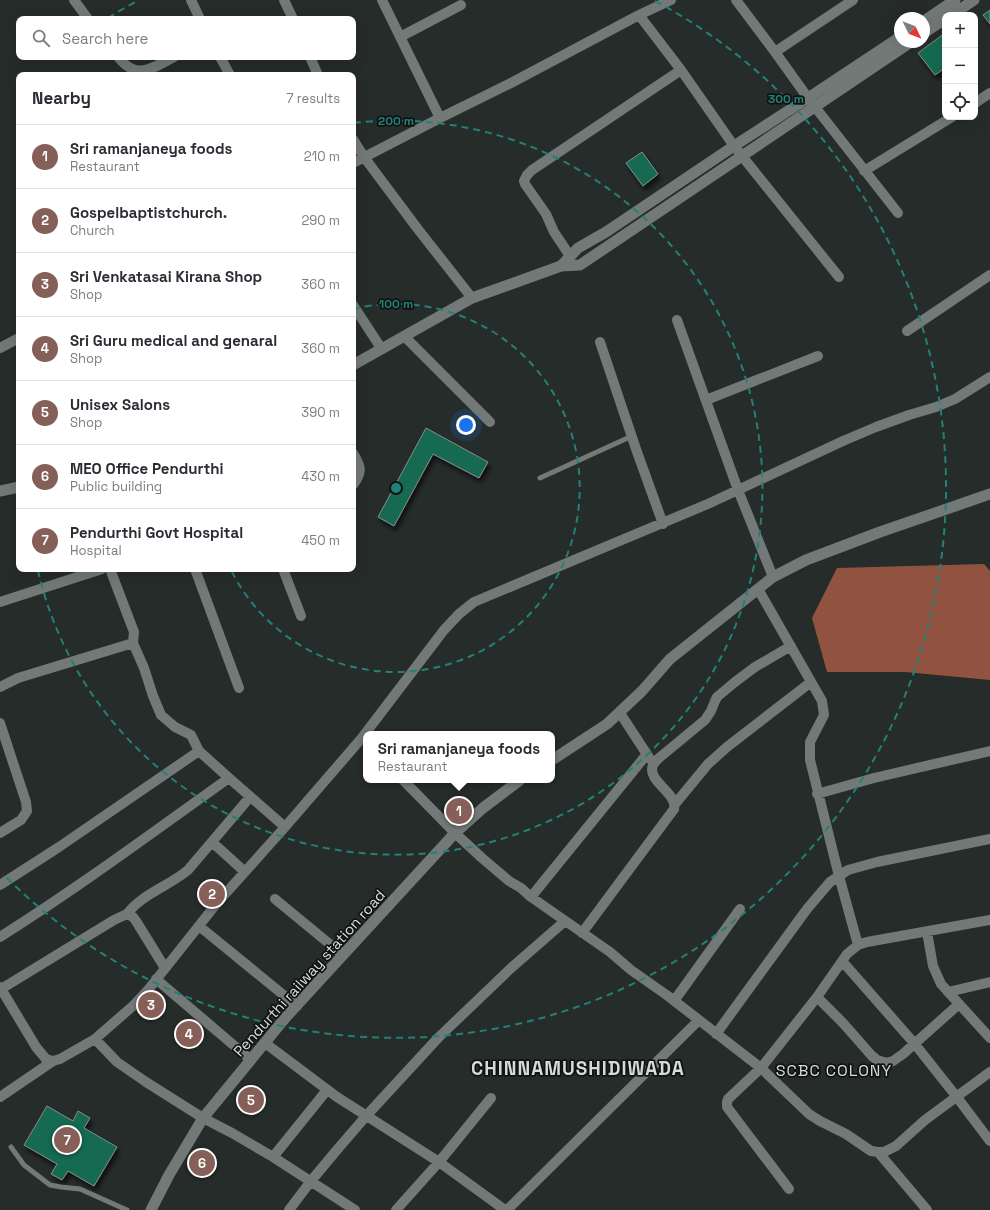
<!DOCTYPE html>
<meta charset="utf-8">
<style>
:root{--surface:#fff;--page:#f7f7f7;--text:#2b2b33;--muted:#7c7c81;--line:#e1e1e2;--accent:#855f58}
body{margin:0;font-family:"Space Grotesk",sans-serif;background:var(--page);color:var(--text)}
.controls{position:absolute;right:12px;top:12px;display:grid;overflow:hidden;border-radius:8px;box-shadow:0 4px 16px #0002}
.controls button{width:36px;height:36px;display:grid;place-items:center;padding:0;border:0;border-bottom:1px solid var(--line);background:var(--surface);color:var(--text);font:20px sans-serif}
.compass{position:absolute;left:894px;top:12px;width:36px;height:36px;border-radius:50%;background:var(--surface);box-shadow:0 4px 16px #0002;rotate:133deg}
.you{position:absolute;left:466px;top:425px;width:14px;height:14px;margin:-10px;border:3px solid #fff;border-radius:50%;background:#1a73e8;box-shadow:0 0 0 6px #1a73e833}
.badge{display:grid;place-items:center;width:26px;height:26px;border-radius:50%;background:var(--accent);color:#fff;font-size:13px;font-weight:700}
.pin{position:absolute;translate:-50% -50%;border:2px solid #fff;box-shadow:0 1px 4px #0006}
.popup{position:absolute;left:363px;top:731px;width:192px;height:52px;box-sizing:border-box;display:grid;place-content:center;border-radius:8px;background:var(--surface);filter:drop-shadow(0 1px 3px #0005);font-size:13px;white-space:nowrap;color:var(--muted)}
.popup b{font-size:15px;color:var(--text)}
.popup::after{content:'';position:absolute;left:50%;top:100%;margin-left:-8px;border:8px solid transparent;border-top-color:var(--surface)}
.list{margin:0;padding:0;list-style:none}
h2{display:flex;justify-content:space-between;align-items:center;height:52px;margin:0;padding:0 16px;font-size:17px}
h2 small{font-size:13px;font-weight:400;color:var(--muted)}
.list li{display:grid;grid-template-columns:26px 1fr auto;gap:12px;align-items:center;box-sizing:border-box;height:64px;padding:0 16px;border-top:1px solid var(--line)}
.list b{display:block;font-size:15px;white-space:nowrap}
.list p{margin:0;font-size:13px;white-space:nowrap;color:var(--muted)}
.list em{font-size:13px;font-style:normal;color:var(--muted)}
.icon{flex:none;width:22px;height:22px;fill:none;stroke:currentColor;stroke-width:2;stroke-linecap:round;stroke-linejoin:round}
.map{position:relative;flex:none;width:990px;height:1210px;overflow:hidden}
.search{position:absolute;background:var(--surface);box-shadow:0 4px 16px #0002;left:16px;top:16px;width:340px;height:44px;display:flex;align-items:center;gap:10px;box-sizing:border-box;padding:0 14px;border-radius:8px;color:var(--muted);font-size:15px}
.panel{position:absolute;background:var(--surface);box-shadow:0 4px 16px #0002;left:16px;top:72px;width:340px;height:500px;border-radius:8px}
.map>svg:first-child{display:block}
</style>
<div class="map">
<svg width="990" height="1210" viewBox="0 0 990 1210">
<defs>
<filter id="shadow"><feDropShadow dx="2.5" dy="4.5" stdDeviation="2" flood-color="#0009"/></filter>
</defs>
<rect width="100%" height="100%" fill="#262c29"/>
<!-- water -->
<path fill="#915340" d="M984 564 990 571V680L905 672H827L812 618 837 568Z"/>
<!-- building -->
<path fill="#166b51" stroke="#858d89" filter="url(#shadow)" d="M990 10V24L983 15Z
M945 33V68L935 75 918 53Z
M642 152 658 174 643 186 626 163Z
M426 428 488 462 479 478 433 454 394 526 378 517Z
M47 1106 73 1121 78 1111 90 1118 84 1128 117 1147 94 1186 68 1171 62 1180 51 1174 57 1164 24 1145Z"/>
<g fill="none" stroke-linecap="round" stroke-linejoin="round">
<!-- service -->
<path stroke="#727976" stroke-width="5" d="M540 478 632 436
M11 1147 24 1165 50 1185 61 1187 80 1189 127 1210"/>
<!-- minor -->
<path stroke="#727976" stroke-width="10" d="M74 0 88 19
M191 0 200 19
M284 0 293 19
M382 0 440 118
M736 0 775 52
M853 0 775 52 808 98 898 213
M639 15 681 70 734 146 839 277
M400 37 461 5
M118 57C137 81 152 68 174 57
M220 57 230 75
M310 57 318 75
M975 103 990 93
M353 139 364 157 417 228 472 298
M353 163 440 118 511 83 639 15 671 0
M864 171 952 117
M570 256 554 232 546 214 525 184 524 181 527 175 532 170 681 70
M353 305 381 348
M677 320 738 490 773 577
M907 331 990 275
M404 336 490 422
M600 342 636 449 663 524
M0 348 19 338
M706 400 818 356
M353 453C361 466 363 472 353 485
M110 569 134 632 133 643 144 668 153 696 161 715 175 727 191 735 199 751 229 778 285 827
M195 569 239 688
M283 569 301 616
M758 589 822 701 824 715 810 742V760L839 876 858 945
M0 602 102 569
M0 687 18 678 133 643
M620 713 650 759
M0 723 26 802 27 811 21 820 0 833
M403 780 455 833 482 858 509 881 521 888 531 897 610 952 631 970 668 996 761 1068 809 1114 820 1121 846 1134 871 1151 878 1152H884L896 1146 925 1120 990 1072
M817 794 874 778 990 751
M675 804 708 764 727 747 811 682
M212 842 245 872
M0 885 59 847 199 751
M531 897 647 754
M275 899 343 955
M127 914C142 894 169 886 188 870L250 797
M199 926 297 1006
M927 932 933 966 941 984 990 1038
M582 933 674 809C678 793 646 781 653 765 654 763 657 760 659 758L705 720 711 711 715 701 717 697 735 682 755 667 791 646
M0 937C78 888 153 832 229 778
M842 961 914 1043 956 1096 990 1141
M156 979 251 1060
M0 987 36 1047 46 1059 53 1061 60 1059 95 1039 134 1005 148 990 217 903 285 827 361 739 444 630 459 614 474 602 710 503 843 441 876 427 909 415 936 407 955 399 990 377
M1 989 114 920 127 914 133 917 136 921 165 968
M948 992 990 982
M817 997 843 1023 872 1056 877 1060 887 1063 893 1061 903 1054 959 1004
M674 1001 740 909
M716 1034 807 909 830 882 848 870 877 862 990 839
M95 1039 117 1062 146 1082 203 1118 232 1133 273 1157 355 1210
M265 1043 337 1097 439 1162 505 1210
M0 1097 53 1061
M878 1152 927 1210
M273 1157 327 1090
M789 1189 727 1107V1102L728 1099 761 1068 817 997 847 954 858 945 867 942 990 920
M289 1210 311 1181 336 1151 367 1115 438 1038 510 969 565 921
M396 1210 439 1162 491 1098
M507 1210 699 1020"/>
<!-- tertiary -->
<path stroke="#727976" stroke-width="11" d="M952 15 974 0
M924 21 955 0
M924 33 945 19
M561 266 578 248 606 232 734 146 808 98 900 37
M353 365 472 298 561 266 580 265 911 42
M0 491 19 487
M552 760 607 724 642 691 670 659 773 577 806 560 880 532 990 494
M151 1210 169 1175 203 1118 286 1017 455 833 483 808 520 780"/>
</g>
<!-- distance rings -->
<g fill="none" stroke="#238079" stroke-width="2" stroke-dasharray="7 5">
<path d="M353 309A184 184 0 1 1 231 570"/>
<path d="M354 123A367 367 0 1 1 38 571"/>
<path d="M108 18A551 551 0 0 1 137 1M655 1A551 551 0 1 1 3 874"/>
</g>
<g text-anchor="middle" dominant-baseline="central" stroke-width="3.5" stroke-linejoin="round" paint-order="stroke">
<!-- street labels -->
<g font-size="15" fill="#dbdfdd" stroke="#111312">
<text transform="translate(309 973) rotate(-48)">Pendurthi railway station road</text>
</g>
<!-- neighbourhood labels -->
<g font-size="16" letter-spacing="1" fill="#d4dcd9" stroke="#111312">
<text x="834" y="1070">SCBC COLONY</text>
</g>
<!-- district labels -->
<g font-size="19" font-weight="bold" letter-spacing="1" fill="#d4dcd9" stroke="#111312">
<text x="578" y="1068">CHINNAMUSHIDIWADA</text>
</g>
</g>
<circle cx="396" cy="488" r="6" fill="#238079" stroke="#111312" stroke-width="2"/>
<g font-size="12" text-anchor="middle" font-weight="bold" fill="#238079" stroke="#111312" stroke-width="3.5" stroke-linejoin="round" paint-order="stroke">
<text x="786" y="103">300 m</text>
<text x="396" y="125">200 m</text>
<text x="396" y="308">100 m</text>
</g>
</svg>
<div class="controls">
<button>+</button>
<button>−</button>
<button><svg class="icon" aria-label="locate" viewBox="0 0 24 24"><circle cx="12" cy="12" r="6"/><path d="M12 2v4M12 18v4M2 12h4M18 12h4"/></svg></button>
</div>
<svg class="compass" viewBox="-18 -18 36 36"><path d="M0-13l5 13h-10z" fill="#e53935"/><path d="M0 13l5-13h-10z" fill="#7c7c81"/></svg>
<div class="you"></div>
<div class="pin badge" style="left:459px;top:811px">1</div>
<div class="popup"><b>Sri ramanjaneya foods</b>Restaurant</div>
<div class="pin badge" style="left:212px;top:894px">2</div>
<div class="pin badge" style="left:151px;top:1005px">3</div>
<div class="pin badge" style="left:189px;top:1034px">4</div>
<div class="pin badge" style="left:251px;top:1100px">5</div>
<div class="pin badge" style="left:202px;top:1163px">6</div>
<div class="pin badge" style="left:67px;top:1140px">7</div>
<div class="search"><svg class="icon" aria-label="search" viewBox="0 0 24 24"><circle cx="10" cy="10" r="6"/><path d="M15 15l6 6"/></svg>Search here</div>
<section class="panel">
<h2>Nearby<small>7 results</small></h2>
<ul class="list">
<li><span class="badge">1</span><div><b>Sri ramanjaneya foods</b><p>Restaurant</p></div><em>210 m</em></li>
<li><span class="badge">2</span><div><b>Gospelbaptistchurch.</b><p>Church</p></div><em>290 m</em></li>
<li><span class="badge">3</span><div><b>Sri Venkatasai Kirana Shop</b><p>Shop</p></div><em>360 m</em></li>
<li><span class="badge">4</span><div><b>Sri Guru medical and genaral</b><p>Shop</p></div><em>360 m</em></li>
<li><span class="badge">5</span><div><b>Unisex Salons</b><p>Shop</p></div><em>390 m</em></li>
<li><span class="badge">6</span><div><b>MEO Office Pendurthi</b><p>Public building</p></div><em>430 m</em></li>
<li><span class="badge">7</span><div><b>Pendurthi Govt Hospital</b><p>Hospital</p></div><em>450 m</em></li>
</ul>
</section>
</div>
